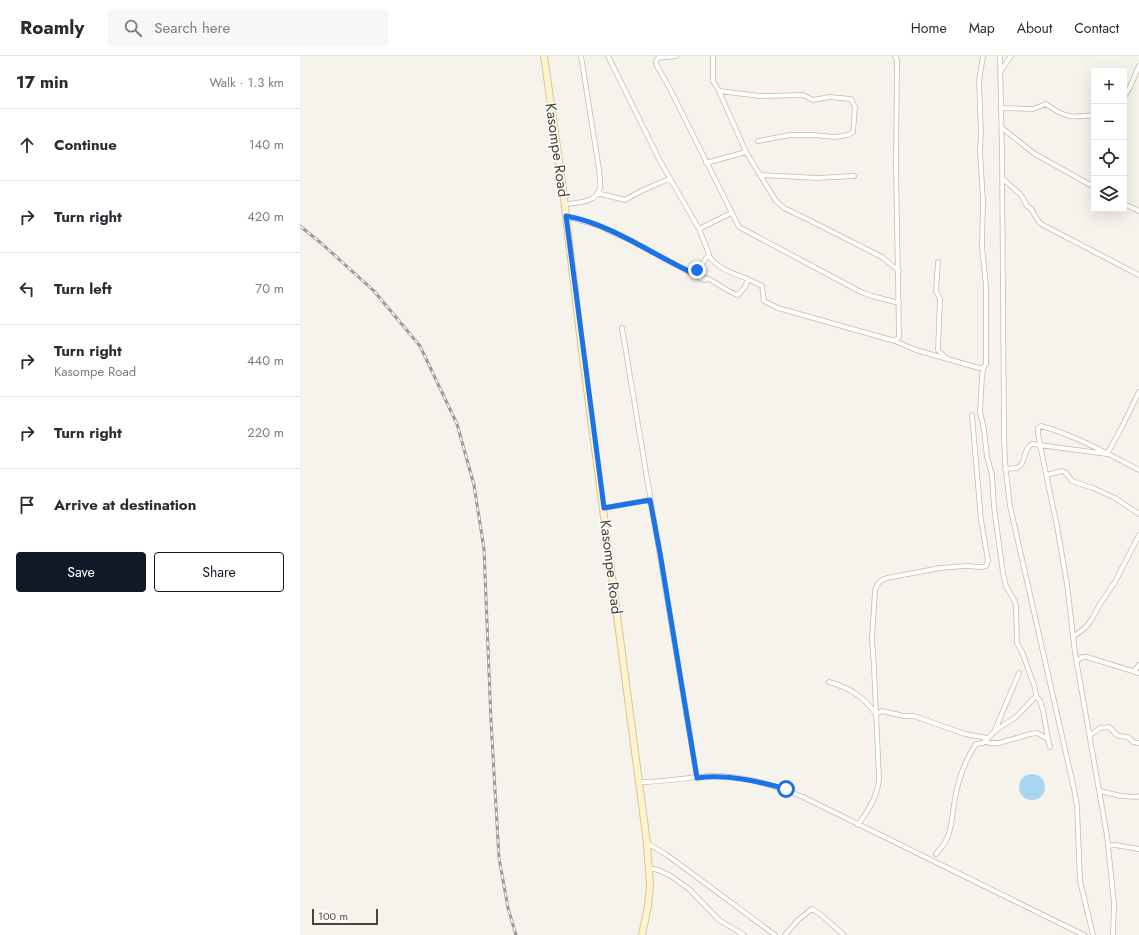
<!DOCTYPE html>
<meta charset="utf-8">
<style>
:root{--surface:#fff;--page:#f7f7f7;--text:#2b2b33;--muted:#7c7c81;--line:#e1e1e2;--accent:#111827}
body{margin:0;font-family:Jost,sans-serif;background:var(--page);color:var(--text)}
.controls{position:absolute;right:12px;top:12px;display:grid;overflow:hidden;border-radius:4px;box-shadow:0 4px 16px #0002}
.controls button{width:36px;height:36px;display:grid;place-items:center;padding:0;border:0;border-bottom:1px solid var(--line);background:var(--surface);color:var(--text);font:20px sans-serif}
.scale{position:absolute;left:12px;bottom:10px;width:66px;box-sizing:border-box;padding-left:4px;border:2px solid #4b4439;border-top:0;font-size:11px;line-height:14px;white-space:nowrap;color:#4b4439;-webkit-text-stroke:3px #fff;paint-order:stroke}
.stop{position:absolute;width:12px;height:12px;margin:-9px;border:3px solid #1a73e8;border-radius:50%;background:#fff}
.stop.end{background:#1a73e8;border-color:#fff;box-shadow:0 1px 4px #0008}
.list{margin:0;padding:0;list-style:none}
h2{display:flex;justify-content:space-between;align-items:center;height:52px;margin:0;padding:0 16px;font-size:17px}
h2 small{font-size:13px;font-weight:400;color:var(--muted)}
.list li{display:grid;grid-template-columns:26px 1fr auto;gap:12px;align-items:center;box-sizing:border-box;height:72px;padding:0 16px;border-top:1px solid var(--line)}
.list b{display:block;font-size:15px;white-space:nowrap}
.list p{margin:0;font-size:13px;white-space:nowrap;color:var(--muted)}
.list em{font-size:13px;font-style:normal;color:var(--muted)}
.actions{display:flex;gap:8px;padding:12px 16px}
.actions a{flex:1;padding:9px 0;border:1px solid var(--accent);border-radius:4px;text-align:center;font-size:14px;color:var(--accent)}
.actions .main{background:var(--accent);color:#fff}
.icon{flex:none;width:22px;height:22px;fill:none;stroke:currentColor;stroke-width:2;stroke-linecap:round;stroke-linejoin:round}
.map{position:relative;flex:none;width:839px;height:879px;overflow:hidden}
header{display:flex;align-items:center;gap:24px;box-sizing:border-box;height:56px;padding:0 20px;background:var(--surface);border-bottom:1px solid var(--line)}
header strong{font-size:19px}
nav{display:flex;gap:22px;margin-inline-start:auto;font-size:14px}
.search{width:280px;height:36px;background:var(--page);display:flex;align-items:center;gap:10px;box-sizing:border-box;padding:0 14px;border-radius:4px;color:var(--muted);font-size:15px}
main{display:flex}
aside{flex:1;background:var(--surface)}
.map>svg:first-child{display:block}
</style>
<header>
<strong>Roamly</strong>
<div class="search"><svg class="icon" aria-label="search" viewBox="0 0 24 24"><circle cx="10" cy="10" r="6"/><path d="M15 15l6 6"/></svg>Search here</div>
<nav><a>Home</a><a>Map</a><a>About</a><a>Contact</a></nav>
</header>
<main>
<aside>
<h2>17 min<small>Walk · 1.3 km</small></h2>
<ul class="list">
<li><svg class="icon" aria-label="ahead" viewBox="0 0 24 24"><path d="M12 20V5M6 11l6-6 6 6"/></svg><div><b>Continue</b></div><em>140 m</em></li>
<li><svg class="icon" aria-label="right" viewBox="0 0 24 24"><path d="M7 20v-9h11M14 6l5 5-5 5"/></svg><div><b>Turn right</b></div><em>420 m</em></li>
<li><svg class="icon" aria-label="left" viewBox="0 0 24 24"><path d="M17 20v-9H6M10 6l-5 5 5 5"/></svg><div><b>Turn left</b></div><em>70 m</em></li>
<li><svg class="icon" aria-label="right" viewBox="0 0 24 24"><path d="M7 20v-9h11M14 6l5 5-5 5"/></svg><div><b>Turn right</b><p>Kasompe Road</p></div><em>440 m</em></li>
<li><svg class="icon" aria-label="right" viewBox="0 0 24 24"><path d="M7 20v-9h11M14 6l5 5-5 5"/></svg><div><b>Turn right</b></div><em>220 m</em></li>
<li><svg class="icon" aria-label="arrive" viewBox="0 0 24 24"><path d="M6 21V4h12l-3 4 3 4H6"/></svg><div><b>Arrive at destination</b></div></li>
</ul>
<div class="actions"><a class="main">Save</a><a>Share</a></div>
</aside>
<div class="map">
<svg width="839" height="879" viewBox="0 0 839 879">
<rect width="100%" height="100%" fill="#f6f3ec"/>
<!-- water -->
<path fill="#a9d4f2" d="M719 731a13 13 0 1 1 26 0a13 13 0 1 1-26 0Z"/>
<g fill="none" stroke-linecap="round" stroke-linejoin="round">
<!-- street casing -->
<g stroke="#c2bbae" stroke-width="5.5">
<path id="street" d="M308 0 360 105 399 173 431 157
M376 0 358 2 356 5V8L369 31 439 171 561 236 572 240 599 247
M413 0V25L419 35 446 96 476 145 484 152 511 165 582 201 599 215
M700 0 702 99 704 377 705 406 710 450 774 733 777 750 780 825 793 879
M700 16 711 0
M419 35 460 40 503 39 513 44 529 41 551 43 555 51 553 76 548 79 535 81 514 79H490L458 85
M824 41 830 31 839 10
M701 52 733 53 746 48C765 62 771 62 794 59
M702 72 735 98 794 131
M406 107 446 96
M460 119 517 122 554 120
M702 122 721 139 727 150 731 153 739 166 743 169 839 219
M297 137 325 144 341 135 369 123
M264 148C276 147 297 147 300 132 301 126 299 119 299 113L281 0
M824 148 839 155
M265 160 297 169 332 185 404 224 406 222C418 227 426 235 438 239L445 231 448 223 462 230 464 245 478 252 595 285 599 281 596 110 597 4 595 0
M408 199C418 213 432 217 448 223
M638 206 636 235 640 243 638 294 647 303
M395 218 409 198 399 173
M322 272 397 722
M595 285 616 294 679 312H683L686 308V230L682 190 683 145 680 95 681 77 679 25 683 0
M684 310 682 320 680 356 684 373 687 401 692 419 694 451 703 517 706 530 715 546 716 550 717 587 722 596 735 632 736 640 740 645 743 654 748 683
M705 413C708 412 713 413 716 412 727 409 722 393 732 388L807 398 822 371 839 336
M747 419 762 415 766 417 772 425 793 432 815 442 839 458
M304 452 350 444
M773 581 786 571 792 563 800 548 815 526 839 479
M777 605 782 601H787L839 617
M834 615 839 609
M529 626C550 632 563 640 576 658L582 655 604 660H614L665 678 687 682
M695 674 719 617
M790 679 800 672 809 671 818 680 828 681 833 686 839 687
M685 684 689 687H699L730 678 737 677 748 683 750 691
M340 726C363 726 385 722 407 720 438 718 475 729 503 741L784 879
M800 735 821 740 837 741 839 740
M558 769C569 753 577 742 579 723L574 611 572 583 575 534C577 527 580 524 587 522L640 512 666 510 681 511 686 510 688 505 681 464 672 359
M347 787 367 799 475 879
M808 790 815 789 839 793
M636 798C640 793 645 788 647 782 652 772 652 760 654 749 657 727 664 706 676 688L683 687 696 674 716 661 736 640
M349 812 358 814 371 820 389 833 419 864 444 879
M485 879 498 864 512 853 520 858 544 879
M813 879 814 847 807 780 775 597 767 528 757 470 740 389 738 376V372L741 370C775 379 808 398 839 414"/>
</g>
<!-- secondary casing -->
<g stroke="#d6c79b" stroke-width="8">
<path id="secondary" d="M244 0 262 126 280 279 347 787 350 830 348 850 342 879"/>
</g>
<!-- street -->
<use href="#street" stroke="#fff" stroke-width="4"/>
<!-- secondary -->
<use href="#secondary" stroke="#fff3cd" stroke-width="6"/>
<!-- rail casing -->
<g stroke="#9a9a9a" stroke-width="3">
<path id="rail" d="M0 170 21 187 74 235 120 290 157 368 174 429 184 493 191 665 199 802 208 852 216 879"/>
</g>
<!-- rail -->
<use href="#rail" stroke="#fff" stroke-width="1.5" stroke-dasharray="4.5" stroke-linecap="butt"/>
</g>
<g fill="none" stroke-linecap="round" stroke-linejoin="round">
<!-- route -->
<path stroke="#1a73e8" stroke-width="5" d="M397 214 395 218C352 199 312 168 266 160L304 452 350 444 360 497 397 722C427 718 457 725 486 733"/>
</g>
<g text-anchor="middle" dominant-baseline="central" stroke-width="3" stroke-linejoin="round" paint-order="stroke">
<!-- street labels -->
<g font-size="15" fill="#4b4439" stroke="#fff">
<text transform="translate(257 94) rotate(82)">Kasompe Road</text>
<text transform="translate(311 511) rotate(83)">Kasompe Road</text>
</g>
</g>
</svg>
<div class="controls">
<button>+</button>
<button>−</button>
<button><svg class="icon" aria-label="locate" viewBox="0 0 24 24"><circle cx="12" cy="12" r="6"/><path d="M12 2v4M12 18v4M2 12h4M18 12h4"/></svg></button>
<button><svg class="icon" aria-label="layers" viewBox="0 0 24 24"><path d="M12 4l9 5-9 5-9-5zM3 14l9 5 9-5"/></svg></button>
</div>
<div class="scale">100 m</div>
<div class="stop" style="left:486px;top:733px"></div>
<div class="stop end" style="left:397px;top:214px"></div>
</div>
</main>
